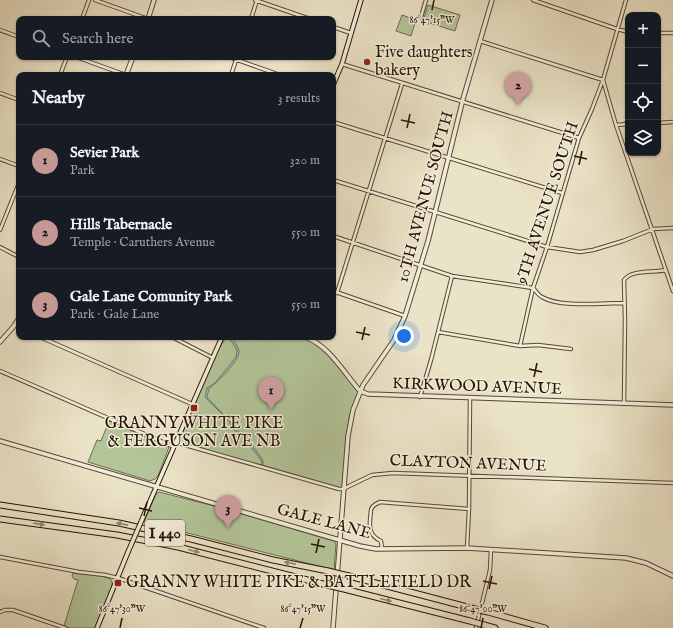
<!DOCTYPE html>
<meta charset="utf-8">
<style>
:root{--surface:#171b24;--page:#242831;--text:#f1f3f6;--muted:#9ea1a6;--line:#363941;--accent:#c59692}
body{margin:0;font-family:"IM FELL English",serif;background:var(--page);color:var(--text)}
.controls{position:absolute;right:12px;top:12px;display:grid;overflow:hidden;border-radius:8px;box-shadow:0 1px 3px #0004}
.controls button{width:36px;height:36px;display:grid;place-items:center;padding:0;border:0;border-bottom:1px solid var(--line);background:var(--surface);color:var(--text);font:20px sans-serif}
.you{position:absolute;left:404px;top:336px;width:14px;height:14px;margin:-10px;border:3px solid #fff;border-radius:50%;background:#1a73e8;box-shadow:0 0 0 6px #1a73e833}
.badge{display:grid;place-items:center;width:26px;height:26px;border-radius:50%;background:var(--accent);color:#111;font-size:13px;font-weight:700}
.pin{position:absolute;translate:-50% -33px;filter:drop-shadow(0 1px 2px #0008)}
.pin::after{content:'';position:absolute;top:21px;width:14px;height:12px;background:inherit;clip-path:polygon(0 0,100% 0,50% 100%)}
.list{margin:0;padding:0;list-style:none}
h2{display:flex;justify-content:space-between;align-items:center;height:52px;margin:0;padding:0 16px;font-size:17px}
h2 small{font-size:13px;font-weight:400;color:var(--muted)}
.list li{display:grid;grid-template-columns:26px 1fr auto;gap:12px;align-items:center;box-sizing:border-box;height:72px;padding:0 16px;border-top:1px solid var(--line)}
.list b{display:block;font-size:15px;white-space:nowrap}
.list p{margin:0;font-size:13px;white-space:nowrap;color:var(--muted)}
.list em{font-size:13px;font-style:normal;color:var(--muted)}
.icon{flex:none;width:22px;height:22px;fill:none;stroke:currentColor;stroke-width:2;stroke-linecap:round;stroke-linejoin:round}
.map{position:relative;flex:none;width:673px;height:628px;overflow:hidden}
.search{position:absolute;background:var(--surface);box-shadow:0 1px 3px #0004;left:16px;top:16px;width:320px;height:44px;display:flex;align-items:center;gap:10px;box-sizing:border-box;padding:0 14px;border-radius:8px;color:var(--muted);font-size:15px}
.panel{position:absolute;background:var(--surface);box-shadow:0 1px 3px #0004;left:16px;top:72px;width:320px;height:268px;border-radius:8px}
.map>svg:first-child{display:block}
</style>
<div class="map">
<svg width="673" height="628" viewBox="0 0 673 628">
<rect width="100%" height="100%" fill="#ebe3c7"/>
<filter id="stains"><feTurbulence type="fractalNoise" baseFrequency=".005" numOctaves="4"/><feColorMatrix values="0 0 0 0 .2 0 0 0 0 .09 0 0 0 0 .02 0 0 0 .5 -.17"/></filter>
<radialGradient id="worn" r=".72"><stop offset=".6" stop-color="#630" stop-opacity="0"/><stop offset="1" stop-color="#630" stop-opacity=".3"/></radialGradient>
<!-- green -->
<path fill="#b3c599" stroke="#6c6c4c" d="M428 5 460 15 455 31 423 21Z
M402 15 416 20 411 36 396 31Z
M226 337H300C306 339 312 341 317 344 333 356 345 376 358 392L349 418 342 489 178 442 216 354Z
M109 421 169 447 158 476 155 479 150 481 88 462 97 440 101 441Z
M159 492 218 507 334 541 336 544 334 570 144 522 156 494Z
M73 573C80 574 108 575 111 580 112 582 112 584 112 587L96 628H69L64 626 78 580 74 579 72 576Z"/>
<!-- water -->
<path fill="#99bfaf" stroke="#6b7a69" d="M229 337H231C234 341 238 346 239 351 240 361 216 383 209 389L207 397 255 449 263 460V466L262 465 261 460 254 451 242 436 233 429 229 421 205 397 207 388 215 383 236 357 237 350Z"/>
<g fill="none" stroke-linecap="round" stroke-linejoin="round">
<!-- minor casing -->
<g stroke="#564732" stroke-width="4.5">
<path id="minor" d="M95 0 148 19
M255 0 310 19
M533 0 614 28 628 32
M421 17 426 0
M82 19 89 0
M251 19 257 0
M333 27 351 33
M0 30 19 37
M658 33H673
M480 41 603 80 616 125 673 291
M76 57 126 75
M229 57 280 75
M342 64 579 138
M60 75 67 57
M231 75 237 57
M0 93 19 100
M333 122 562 193
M658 123 673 122
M616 125 628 124
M0 159 19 166
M333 180 547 247 580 252 593 250 623 241 653 229 673 228
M0 230 19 183
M333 236 452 276 533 288C536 291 539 296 542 297 560 308 602 303 624 303
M0 247 19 257
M333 291 405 316
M337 293 402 84
M438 332 520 346 538 345 571 349
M40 337 192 404
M172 337 213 358
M520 346 533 288 547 247 579 138 592 109 603 80 626 0
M0 371 172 446 178 443 339 489H343L372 475 393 473 673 483
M420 397 431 360 452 276
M624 403 625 320 624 280C632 269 653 273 666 270
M467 548 469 509 470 398
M382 549 381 541C366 534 370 523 371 510 372 505 376 504 380 502L469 509
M0 557 79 572 105 575 118 578 264 628
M0 612 5 610H13L65 628
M476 628 490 570 491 550"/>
</g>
<!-- tertiary casing -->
<g stroke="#564732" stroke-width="5.5">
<path id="tertiary" d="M148 19 154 0
M126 75 133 57
M305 337C330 346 343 372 360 391L368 394 673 405
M0 342 14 326 19 318
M0 441 360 546 376 549 467 548 626 558 646 563 673 576
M333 628 348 436 353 410 363 385 394 340 405 316 428 241 463 99 492 0"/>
</g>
<!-- secondary casing -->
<g stroke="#251300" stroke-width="5.5">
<path id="secondary" d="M333 85 342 64 361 0
M144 515 222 337
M97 628 128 552"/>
</g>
<!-- motorway casing -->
<g stroke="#251300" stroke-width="7">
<path id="motorway" d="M0 505 119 523 191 539 273 560 328 571
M0 519 117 535 178 547 327 585
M349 576 471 608
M348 590 470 621
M488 612 545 628
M484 625 495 628"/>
</g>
<!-- minor -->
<use href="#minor" stroke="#f2eddb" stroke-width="2.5"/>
<!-- tertiary -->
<use href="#tertiary" stroke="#f2eddb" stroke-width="3.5"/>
<!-- secondary -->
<use href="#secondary" stroke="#f2eddb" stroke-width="3.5"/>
<!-- motorway -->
<use href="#motorway" stroke="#ebe3c7" stroke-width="5"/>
<!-- secondary-bridge casing -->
<g stroke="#251300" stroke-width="5.5" stroke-linecap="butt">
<path id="secondary-bridge" d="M128 552 144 515"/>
</g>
<!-- motorway-bridge casing -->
<g stroke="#251300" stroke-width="7" stroke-linecap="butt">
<path id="motorway-bridge" d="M328 571 349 576
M327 585 348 590
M471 608 488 612
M470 621 484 625"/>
</g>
<!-- secondary-bridge -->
<use href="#secondary-bridge" stroke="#f2eddb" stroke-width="3.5"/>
<!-- motorway-bridge -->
<use href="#motorway-bridge" stroke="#ebe3c7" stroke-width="5"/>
</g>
<!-- one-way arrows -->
<defs><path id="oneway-solid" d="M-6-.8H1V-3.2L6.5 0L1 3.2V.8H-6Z"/></defs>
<g fill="#92856d">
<use href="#oneway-solid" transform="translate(39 524) rotate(8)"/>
<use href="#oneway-solid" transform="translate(122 524) rotate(-169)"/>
<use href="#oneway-solid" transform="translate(194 551) rotate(14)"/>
<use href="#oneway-solid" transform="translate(290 563) rotate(-169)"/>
<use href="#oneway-solid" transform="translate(386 600) rotate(14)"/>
</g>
<!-- ticks -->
<path fill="none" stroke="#251300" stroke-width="1.5" d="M432 10 434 0M401 120 415 123M407 128 410 114M574 156 587 159M579 165 582 151M356 332 370 335M362 340 365 327M529 369 542 372M534 377 537 363M139 508 152 511M144 516 147 502M311 544 325 547M316 553 319 539M483 581 497 584M489 589 492 576M120 628 122 618M300 628 303 618M481 628 483 618"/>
<!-- markers -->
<g fill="#8f2418" stroke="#f2eddb" stroke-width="1.5">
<circle cx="367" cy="62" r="4"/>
<rect x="190" y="404" width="8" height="8" rx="2"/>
<rect x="114" y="579" width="8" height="8" rx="2"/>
</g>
<g text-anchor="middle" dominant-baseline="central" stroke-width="3" stroke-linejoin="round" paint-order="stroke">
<!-- shield labels -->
<rect fill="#f2eddb" stroke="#625442" stroke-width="1" x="145" y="520" width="40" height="26" rx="3"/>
<g font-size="15" font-weight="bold" fill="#251300">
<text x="165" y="533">I 440</text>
</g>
<!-- poi labels -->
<g font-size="16" fill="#251300" stroke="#f2eddb" text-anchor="start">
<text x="375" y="53">Five daughters<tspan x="375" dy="18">bakery</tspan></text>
<text x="194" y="424" text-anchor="middle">GRANNY WHITE PIKE<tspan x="194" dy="18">&amp; FERGUSON AVE NB</tspan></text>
<text x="126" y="583">GRANNY WHITE PIKE &amp; BATTLEFIELD DR</text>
</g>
<!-- street labels -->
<g font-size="16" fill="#251300" stroke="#f2eddb">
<text transform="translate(426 197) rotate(-75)">10TH AVENUE SOUTH</text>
<text transform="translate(548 203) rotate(-72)">9TH AVENUE SOUTH</text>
<text transform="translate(477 387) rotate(2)">KIRKWOOD AVENUE</text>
<text transform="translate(468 464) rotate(2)">CLAYTON AVENUE</text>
<text transform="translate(324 522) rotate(15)">GALE LANE</text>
</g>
</g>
<g font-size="10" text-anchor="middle" fill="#251300" stroke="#f2eddb" stroke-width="3" stroke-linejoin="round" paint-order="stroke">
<text x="432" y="23">86°47'15"W</text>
<text x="122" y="612">86°47'30"W</text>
<text x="303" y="612">86°47'15"W</text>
<text x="483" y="612">86°47'00"W</text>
</g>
<rect width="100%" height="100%" filter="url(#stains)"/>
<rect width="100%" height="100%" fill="url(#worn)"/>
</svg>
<div class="controls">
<button>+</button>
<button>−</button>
<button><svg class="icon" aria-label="locate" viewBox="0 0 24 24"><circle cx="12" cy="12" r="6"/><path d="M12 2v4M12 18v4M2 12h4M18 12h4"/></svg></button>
<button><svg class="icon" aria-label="layers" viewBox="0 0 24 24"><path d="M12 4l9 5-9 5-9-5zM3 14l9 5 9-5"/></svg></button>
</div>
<div class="you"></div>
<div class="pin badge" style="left:271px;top:410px">1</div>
<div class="pin badge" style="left:518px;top:105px">2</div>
<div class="pin badge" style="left:228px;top:528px">3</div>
<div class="search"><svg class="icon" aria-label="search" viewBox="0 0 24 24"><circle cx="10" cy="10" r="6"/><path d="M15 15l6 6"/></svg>Search here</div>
<section class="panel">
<h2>Nearby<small>3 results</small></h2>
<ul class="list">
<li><span class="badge">1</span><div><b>Sevier Park</b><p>Park</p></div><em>320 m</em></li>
<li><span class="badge">2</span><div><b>Hills Tabernacle</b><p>Temple · Caruthers Avenue</p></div><em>550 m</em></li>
<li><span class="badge">3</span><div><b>Gale Lane Comunity Park</b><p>Park · Gale Lane</p></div><em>550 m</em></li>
</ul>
</section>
</div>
